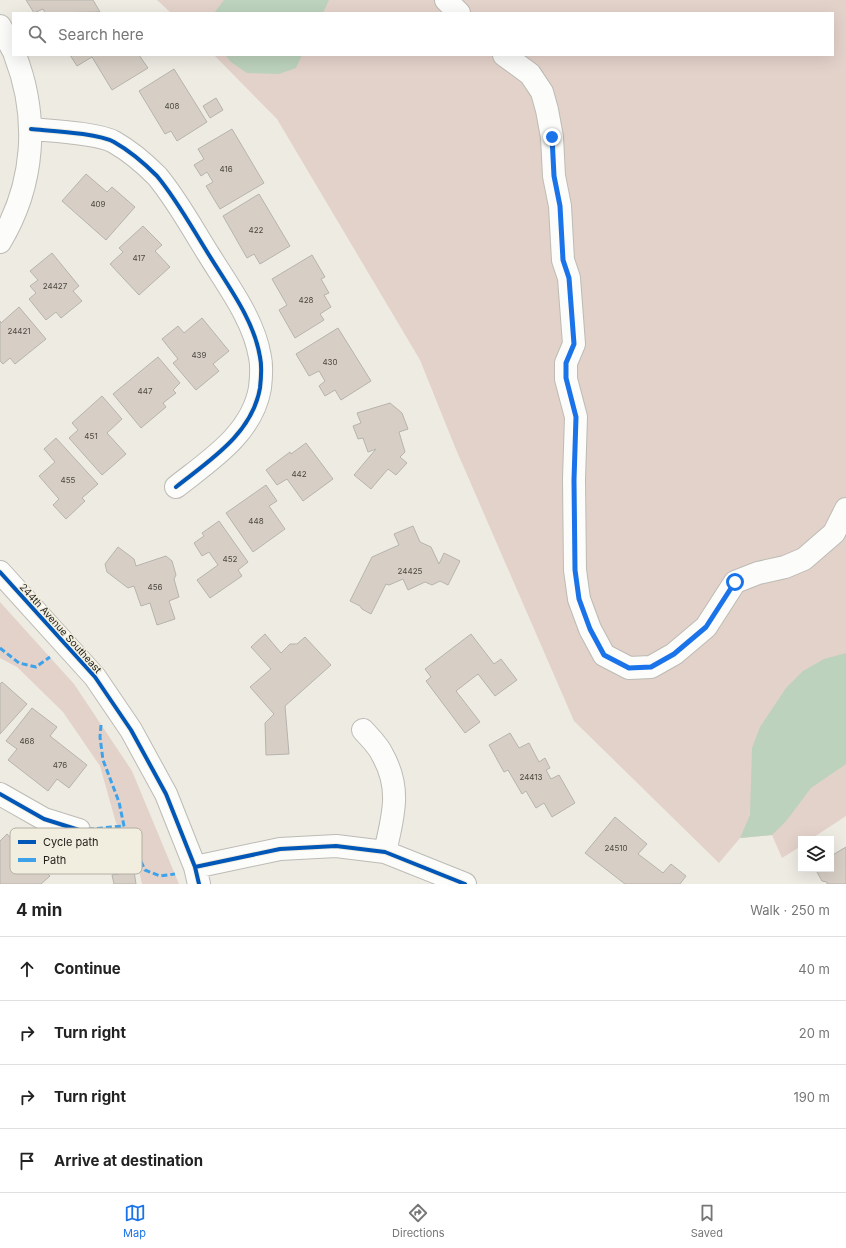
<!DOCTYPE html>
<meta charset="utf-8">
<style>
:root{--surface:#fff;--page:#f2f2f2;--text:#222;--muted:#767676;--line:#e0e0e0;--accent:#1a73e8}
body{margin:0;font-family:Inter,sans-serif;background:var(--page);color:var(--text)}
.controls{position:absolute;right:12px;bottom:12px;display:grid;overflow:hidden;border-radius:0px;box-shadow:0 4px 16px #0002}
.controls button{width:36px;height:36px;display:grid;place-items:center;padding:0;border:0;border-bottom:1px solid var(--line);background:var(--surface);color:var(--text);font:20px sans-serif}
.stop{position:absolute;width:12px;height:12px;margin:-9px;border:3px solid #1a73e8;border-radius:50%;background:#fff}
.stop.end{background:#1a73e8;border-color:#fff;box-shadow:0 1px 4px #0008}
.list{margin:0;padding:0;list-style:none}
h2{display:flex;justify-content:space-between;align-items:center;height:52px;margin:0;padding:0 16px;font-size:17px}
h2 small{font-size:13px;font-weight:400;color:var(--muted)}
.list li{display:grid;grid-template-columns:26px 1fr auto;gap:12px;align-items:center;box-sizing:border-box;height:64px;padding:0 16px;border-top:1px solid var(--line)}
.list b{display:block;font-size:15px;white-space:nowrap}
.list em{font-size:13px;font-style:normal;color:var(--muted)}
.icon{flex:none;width:22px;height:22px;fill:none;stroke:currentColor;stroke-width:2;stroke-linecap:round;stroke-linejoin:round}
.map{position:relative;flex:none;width:846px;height:884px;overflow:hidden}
.search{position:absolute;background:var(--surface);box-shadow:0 4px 16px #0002;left:12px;right:12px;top:12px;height:44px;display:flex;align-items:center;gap:10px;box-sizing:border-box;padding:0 14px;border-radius:0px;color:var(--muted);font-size:15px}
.sheet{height:308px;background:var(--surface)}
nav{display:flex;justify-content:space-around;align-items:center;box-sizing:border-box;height:56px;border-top:1px solid var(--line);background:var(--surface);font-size:11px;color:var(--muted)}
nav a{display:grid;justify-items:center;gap:2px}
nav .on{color:var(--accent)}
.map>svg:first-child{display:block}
</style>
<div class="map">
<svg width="846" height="884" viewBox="0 0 846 884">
<rect width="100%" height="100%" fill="#eeebe3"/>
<!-- green -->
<path fill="#e3d2ca" d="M157 0H846V816L811 839H801V846L782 858 772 835 740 838 719 863 574 721 455 447 420 360 277 119 214 55H833V13H171Z
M0 602 74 684 132 771 179 884H142L139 870 116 823 100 766 63 712 17 667 0 658Z"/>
<!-- water -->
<path fill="#bcd2bc" d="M224 0H329L323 13H214Z
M225 55H302L296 68 279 74 247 73 231 62Z
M846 653V764L811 788 787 820 772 835 740 838 750 815 752 748 760 727 786 688 803 671 824 659Z"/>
<!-- building -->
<path fill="#d7cfc5" stroke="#b6b3ae" d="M26 0H93L100 12 45 13 43 9 34 13Z
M70 55H139L148 68 112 90 92 57 77 66Z
M174 69 207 122 177 141 171 131 165 134 139 91Z
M216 98 223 110 210 118 203 106Z
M232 129 264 183 220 209 206 186 213 182 207 172 201 176 194 165 204 159 198 149Z
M86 174 107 192 112 187 135 207 106 240 62 201Z
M259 194 290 246 260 264 254 254 247 258 223 216Z
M143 226 162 245 155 251 170 267 139 295 110 264 123 252 119 248Z
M52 253 79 286 73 291 82 301 61 318 56 312 46 320 29 299 36 293 30 286 38 280 30 271Z
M312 255 325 277 321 279 329 293 324 295 331 307 320 314 324 320 295 338 279 310 287 305 272 279Z
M19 307 46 339 15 364 10 358 3 364 0 361V321L1 323Z
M202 318 229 351 213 364 219 371 196 390 173 363 178 359 162 339 178 326 184 333Z
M338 328 371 381 341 400 335 390 325 396 319 386 325 381 319 371 309 376 296 354Z
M158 357 180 383 173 390 176 393 163 403 166 407 141 428 113 394Z
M102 396 122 419 107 433 126 454 102 475 69 438 78 430 72 423Z
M390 403 402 413 408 429 399 432 405 452 400 457 407 463 396 475 388 469 371 489 354 475 376 449 368 452 363 438 358 439 353 426 361 423 357 413Z
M56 438 98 484 82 498 85 501 66 519 53 505 59 499 39 476 55 462 44 449Z
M306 443 333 479 303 501 287 479 277 485 266 470 290 452 291 454Z
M266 485 277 501 269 506 285 529 253 552 226 513Z
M219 521 248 562 238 570 242 576 210 598 197 580 218 565 209 552 202 556 194 543 204 536 202 533Z
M413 526 420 542 431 547 439 564 444 553 460 561 448 585 440 581 432 585 425 582 408 590 403 579 389 585 386 584 371 614 362 609 360 606 350 601 372 557 399 545 394 534Z
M118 547 134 559 136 566 166 556 172 561 176 575 174 579 179 597 169 601 175 619 157 625 150 603 141 606 134 586 128 588 107 572 105 564Z
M265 634 281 653 290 644H297L305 637 331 665 285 706 289 754 266 755 265 723 274 714 250 687 271 669 251 647Z
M471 634 494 664 501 659 517 680 495 696 478 674 456 691 480 722 465 733 426 681 431 677 425 669Z
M2 682 27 704 0 734V684Z
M32 708 57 727 50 736 87 765 69 788 57 779 48 791 8 760 17 749 6 741Z
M510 733 519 748 529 743 539 762 545 758 550 768 546 770 551 779 559 775 575 803 552 817 544 803 536 808 526 791 522 794 508 770 504 772 489 745Z
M615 817 647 844 638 854 650 863 663 873 671 864 686 876 680 884H625L585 853Z
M7 834 21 849 18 852 30 866 35 861 50 876 41 884H0V841Z
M846 847V884H827V882L822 881 817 872V869H831V856Z
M134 871 136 884H114L112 875Z"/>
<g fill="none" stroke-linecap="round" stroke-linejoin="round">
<!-- minor casing -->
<g stroke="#bcbbb4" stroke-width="24">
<path id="minor" d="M446 0 459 13
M0 26 13 50
M504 55 530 74 542 92 547 110 552 137 554 176 560 206 563 260 569 278 574 344 566 363V379L576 417 574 479 575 570 579 599 590 629 604 655 629 668 651 667 674 654 706 627 735 582 758 573 785 567 804 559 834 533 846 509
M31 129C51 131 98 133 114 142 130 151 144 163 157 176 177 200 192 228 209 255 228 286 254 320 260 357 262 366 261 379 260 388 252 434 210 460 176 487
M0 242C35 184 39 117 15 55
M0 572 95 677 131 730 166 794 195 867 199 884
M363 730C369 737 378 745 382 754 402 789 393 816 385 852
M0 794 44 819 79 830
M195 867 280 849 336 846 385 852 465 884"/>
</g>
<!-- minor -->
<use href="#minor" stroke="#fcfcfb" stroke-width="22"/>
<!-- quiet -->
<path stroke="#3da2ea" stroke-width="3" stroke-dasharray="6 3" stroke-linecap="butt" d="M0 648 19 663 36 667 50 657
M101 725 100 737 103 760 119 802 124 826 145 870 160 876 175 874
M79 830 124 826"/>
<!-- cycleway casing -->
<g stroke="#f2eedf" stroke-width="6">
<path id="cycleway" d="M31 129C51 131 98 133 114 142 130 151 144 163 157 176 177 200 192 228 209 255 228 286 254 320 260 357 262 366 261 379 260 388 252 434 210 460 176 487
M0 572 95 677 131 730 166 794 195 867 199 884
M0 794 44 819 79 830
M195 867 280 849 336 846 385 852 465 884"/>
</g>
<!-- cycleway -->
<use href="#cycleway" stroke="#0057b8" stroke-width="4"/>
</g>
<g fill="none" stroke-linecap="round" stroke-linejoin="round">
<!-- route -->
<path stroke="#1a73e8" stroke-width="5" d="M552 137 554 176 560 206 563 260 569 278 574 344 566 363V378L576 417 574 480 575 570 579 599 590 629 604 655 629 668 651 667 674 654 706 627 735 582"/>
</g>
<g text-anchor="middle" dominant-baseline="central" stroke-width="3" stroke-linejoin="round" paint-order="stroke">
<!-- number labels -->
<g font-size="8" fill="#4c4942">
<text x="172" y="106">408</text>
<text x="226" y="169">416</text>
<text x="98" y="204">409</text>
<text x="256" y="230">422</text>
<text x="139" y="258">417</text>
<text x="55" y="286">24427</text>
<text x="306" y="300">428</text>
<text x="19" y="331">24421</text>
<text x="199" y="355">439</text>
<text x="330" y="362">430</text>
<text x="145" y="391">447</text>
<text x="91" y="436">451</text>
<text x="299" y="474">442</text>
<text x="68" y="480">455</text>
<text x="256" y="521">448</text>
<text x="230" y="559">452</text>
<text x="410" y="571">24425</text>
<text x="155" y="587">456</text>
<text x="27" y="741">468</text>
<text x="60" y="765">476</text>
<text x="531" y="777">24413</text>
<text x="616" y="848">24510</text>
</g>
<!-- street labels -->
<g font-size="10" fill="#1e1c17" stroke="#f2eedf">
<text transform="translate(61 628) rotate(48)">244th Avenue Southeast</text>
</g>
</g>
<!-- legend -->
<rect x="10" y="828" width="132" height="46" rx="6" fill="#f2eedf" stroke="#b2afa3" stroke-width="1"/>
<rect x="18" y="840" width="18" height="4" fill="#0057b8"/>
<rect x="18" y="858" width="18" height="4" fill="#3da2ea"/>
<g font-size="11" fill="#1e1c17">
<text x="43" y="846">Cycle path</text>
<text x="43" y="864">Path</text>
</g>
</svg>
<div class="controls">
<button><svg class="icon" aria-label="layers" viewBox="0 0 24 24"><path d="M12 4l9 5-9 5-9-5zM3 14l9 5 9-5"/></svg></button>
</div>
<div class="stop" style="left:735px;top:582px"></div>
<div class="stop end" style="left:552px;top:137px"></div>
<div class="search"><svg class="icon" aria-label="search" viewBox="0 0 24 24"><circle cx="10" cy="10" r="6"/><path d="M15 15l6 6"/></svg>Search here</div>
</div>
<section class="sheet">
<h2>4 min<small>Walk · 250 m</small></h2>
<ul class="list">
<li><svg class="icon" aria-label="ahead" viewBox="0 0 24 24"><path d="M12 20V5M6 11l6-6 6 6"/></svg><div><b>Continue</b></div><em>40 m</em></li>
<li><svg class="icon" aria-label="right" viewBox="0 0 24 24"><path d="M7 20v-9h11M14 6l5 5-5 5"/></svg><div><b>Turn right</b></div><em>20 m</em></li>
<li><svg class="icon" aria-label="right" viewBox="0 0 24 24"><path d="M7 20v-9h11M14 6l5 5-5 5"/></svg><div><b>Turn right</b></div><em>190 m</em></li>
<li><svg class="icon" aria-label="arrive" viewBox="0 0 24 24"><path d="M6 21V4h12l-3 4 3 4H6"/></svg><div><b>Arrive at destination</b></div></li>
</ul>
</section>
<nav>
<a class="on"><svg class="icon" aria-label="map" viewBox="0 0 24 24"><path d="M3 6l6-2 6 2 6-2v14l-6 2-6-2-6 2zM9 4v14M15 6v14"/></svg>Map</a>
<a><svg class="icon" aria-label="directions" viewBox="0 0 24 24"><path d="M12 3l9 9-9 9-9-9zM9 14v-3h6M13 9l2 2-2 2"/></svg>Directions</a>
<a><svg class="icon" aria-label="saved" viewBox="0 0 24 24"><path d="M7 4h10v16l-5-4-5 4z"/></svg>Saved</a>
</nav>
